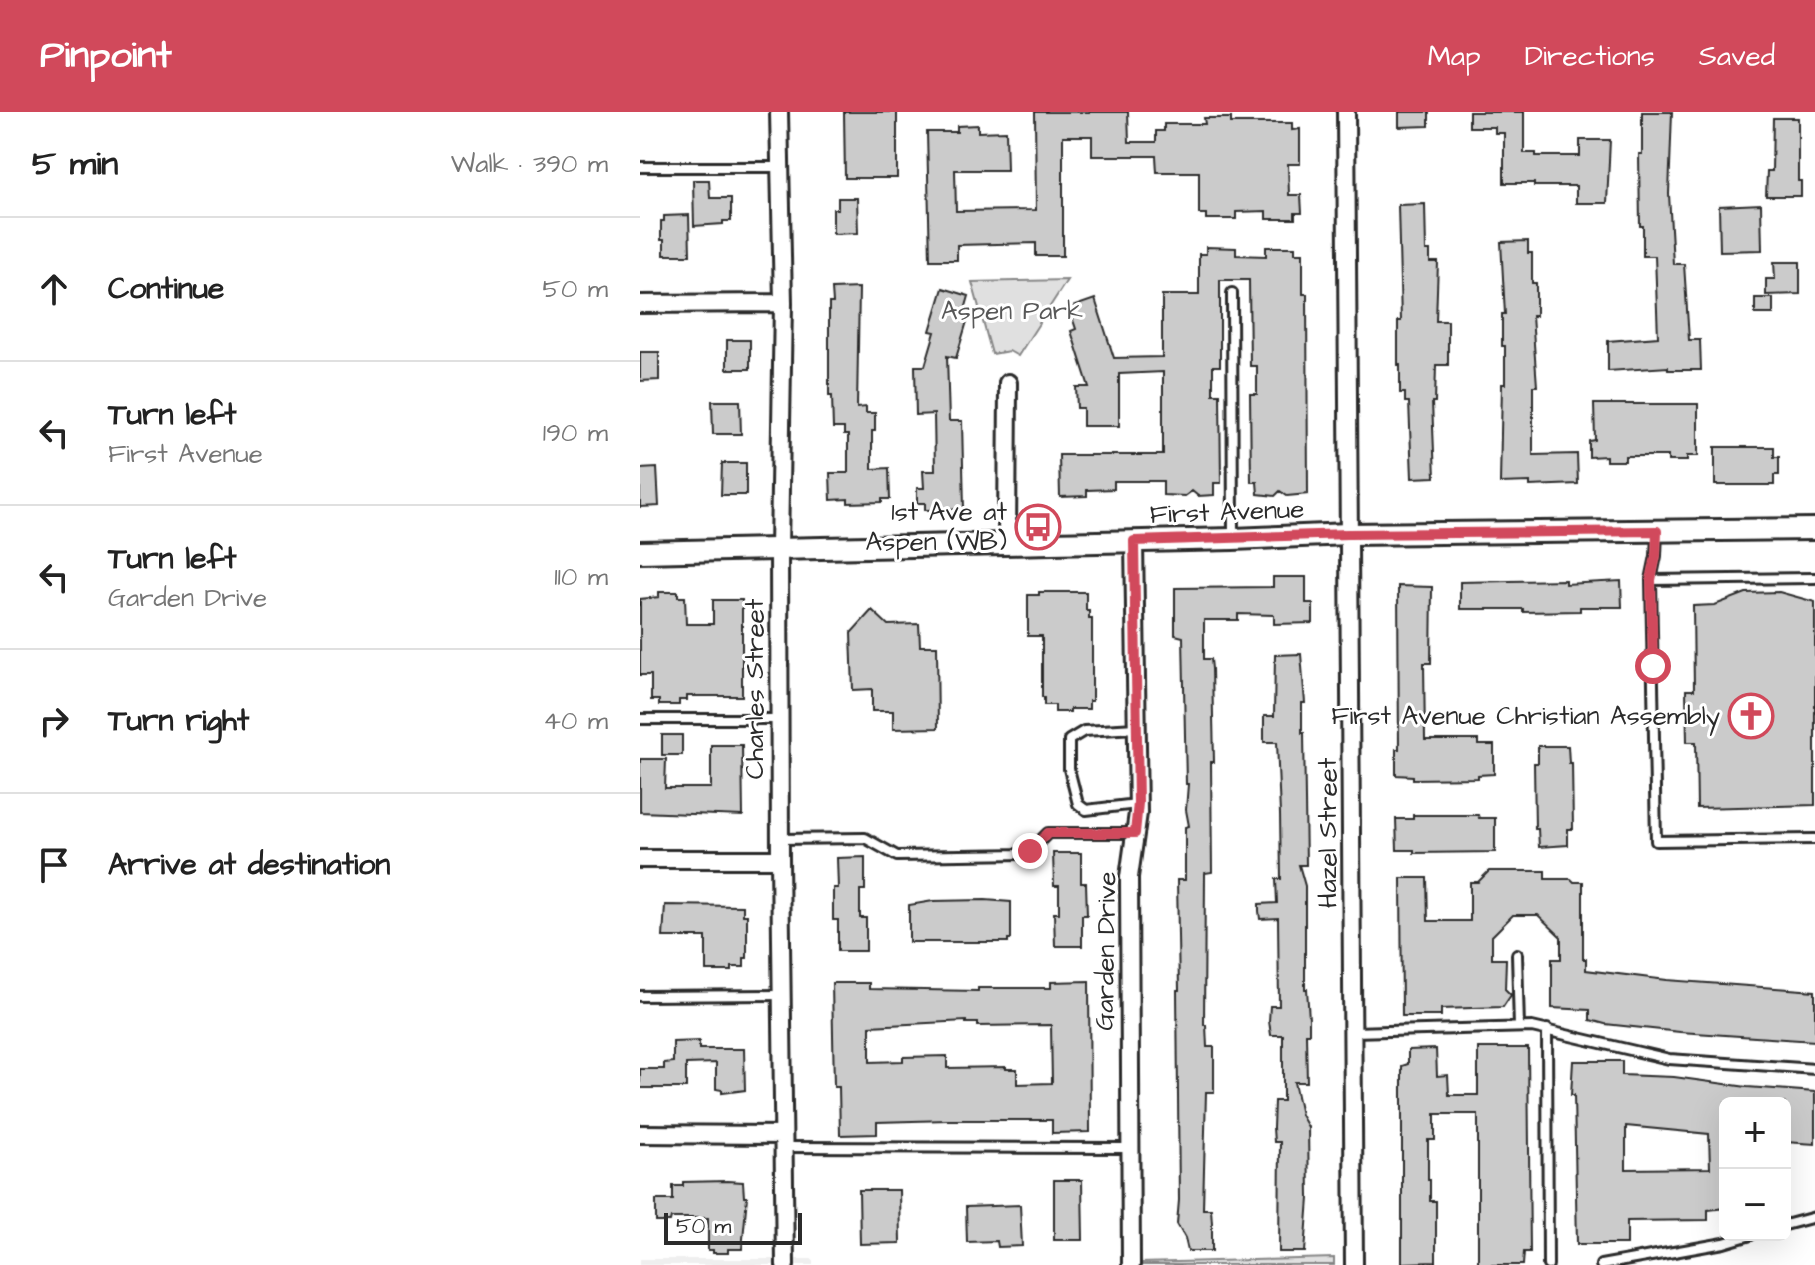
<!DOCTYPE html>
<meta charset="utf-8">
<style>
:root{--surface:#fff;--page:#f6f6f6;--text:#222;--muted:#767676;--line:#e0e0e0;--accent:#d1495b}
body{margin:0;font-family:"Architects Daughter",sans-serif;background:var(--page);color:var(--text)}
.controls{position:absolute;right:24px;bottom:24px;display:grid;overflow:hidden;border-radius:12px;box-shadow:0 8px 32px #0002}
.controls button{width:72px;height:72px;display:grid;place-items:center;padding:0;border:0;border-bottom:2px solid var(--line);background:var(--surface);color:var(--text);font:40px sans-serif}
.scale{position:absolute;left:24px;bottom:20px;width:138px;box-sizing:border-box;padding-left:8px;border:4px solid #2b2b2b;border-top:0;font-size:22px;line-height:28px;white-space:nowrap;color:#2b2b2b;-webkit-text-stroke:6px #fff;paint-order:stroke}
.stop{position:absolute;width:24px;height:24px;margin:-18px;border:6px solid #d1495b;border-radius:50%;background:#fff}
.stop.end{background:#d1495b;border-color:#fff;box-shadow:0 2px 8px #0008}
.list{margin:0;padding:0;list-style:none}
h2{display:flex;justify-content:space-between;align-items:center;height:104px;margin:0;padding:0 32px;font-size:34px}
h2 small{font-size:26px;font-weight:400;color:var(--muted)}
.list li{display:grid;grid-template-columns:52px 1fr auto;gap:24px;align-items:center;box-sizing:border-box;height:144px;padding:0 32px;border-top:2px solid var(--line)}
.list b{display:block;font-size:30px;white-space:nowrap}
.list p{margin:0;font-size:26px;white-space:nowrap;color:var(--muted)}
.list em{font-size:26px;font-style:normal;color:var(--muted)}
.icon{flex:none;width:44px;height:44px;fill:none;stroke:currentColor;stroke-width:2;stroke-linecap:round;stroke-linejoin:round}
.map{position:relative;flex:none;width:1175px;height:1153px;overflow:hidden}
header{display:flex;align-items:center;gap:48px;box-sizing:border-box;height:112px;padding:0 40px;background:var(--accent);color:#fff}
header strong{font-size:38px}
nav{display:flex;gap:44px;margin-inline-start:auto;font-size:28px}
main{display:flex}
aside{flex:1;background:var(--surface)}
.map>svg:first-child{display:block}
</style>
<header>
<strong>Pinpoint</strong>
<nav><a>Map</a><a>Directions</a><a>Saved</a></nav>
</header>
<main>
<aside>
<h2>5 min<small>Walk · 390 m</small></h2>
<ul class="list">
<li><svg class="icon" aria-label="ahead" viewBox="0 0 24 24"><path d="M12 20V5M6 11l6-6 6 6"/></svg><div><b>Continue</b></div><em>50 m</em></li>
<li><svg class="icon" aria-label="left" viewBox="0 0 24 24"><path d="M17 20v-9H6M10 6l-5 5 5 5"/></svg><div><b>Turn left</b><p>First Avenue</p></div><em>190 m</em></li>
<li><svg class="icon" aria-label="left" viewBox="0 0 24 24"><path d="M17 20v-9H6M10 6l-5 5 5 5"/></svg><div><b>Turn left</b><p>Garden Drive</p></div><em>110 m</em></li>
<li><svg class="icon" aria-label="right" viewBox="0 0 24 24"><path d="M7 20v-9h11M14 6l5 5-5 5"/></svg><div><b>Turn right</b></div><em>40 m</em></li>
<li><svg class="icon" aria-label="arrive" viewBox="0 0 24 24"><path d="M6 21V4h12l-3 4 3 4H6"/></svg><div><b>Arrive at destination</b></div></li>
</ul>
</aside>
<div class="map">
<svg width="1175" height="1153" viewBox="0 0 1175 1153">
<rect width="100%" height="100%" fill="#fff"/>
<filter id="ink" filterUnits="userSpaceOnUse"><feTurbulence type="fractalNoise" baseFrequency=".0125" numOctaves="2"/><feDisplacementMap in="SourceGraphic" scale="16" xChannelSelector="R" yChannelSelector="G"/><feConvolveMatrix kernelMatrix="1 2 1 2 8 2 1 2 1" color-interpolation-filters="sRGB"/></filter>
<g filter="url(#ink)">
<!-- built -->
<path fill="#efefef" d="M0 1147H173V1153H0Z"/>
<!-- green -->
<path fill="#e0e0e0" stroke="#868686" stroke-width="2" d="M427 168 378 244 369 239 352 242 332 170Z
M694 1146V1153H500V1151Z"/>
<!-- building -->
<path fill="#cbcbcb" stroke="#2b2b2b" stroke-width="2" fill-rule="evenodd" d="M204 0H257V66H205Z
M395 0H488L489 30H516V19H524V12H565L564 6H591V11H652V18L660 17V52H648L649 83H661L662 101H655V107H626V99L596 100V107H566V102H559V60H517L516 44H452V24H423V144H396V131L317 133V148H290L287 20H317V14L338 13V20L366 19 367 58H315L316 99 396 98Z
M759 0H789V14L759 15Z
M829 0H884V41H896V44H940V28H970L967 91H936V74H894V71H864V21H855V15H829Z
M1002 0H1032L1029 82 1033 152H1044L1049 228H1060L1061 258H1028V255L968 259V229L1018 225 1015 144H1003V114H1000L999 42H1002Z
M1133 6H1158V69H1161V84H1126L1127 59H1132Z
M53 68H69L70 86H91V109H83V112L54 114Z
M198 86H217L218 121 193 122V97H198Z
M785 92 786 139H790V150H798L796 209H808V253H796L795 290H792L795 365 772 366 769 290H765V281H760V253H758V209H761L758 93Z
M1121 92 1122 138 1080 139 1079 94Z
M49 103 50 143H24V128H21V109H24V104Z
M888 129V141H892V171H896V204H892L897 274H893V343L937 342 938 372 890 374V370L860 371 862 272H865V234H862V202H865L861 130Z
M566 135 596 136V143L626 144V135H655V141H663V182H667L668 382 647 384 640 379 635 384 618 382 617 370H611L610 282H617V254H610L609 168H580V254H573V282H580L581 371H574V383L558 384 552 379 545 384 523 383V369H474V377L447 378V384L420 385 419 343H523V260L479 262V314H443V296H437L436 275H449L431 219 436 217 429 196 455 187 474 246 522 245V183H559V142H566Z
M1134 150H1160V182L1126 183V167H1135Z
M219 176 217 296 226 295V301H235V319H232V357L249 356 250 387H242V390L208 391V387L191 388 190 361H208V323H204V316H193L192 284H189V191H193L192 177Z
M303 176 329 184 323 205 328 206 316 246 307 244 309 309H322L324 397 285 398V391H277V376H284L283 359H295L294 302 276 303 275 254H285L295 220 290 219Z
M1115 186H1133V202H1115Z
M87 228H110V257H87Z
M0 240H19V268L0 269Z
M72 289H100L101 322H73Z
M954 292H1058V344H1047V349H1028V344H985V349H966V344L949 345V329L955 328Z
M1075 335H1134V345H1139V363H1134V373H1075Z
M82 351H106V383H81Z
M17 356 19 394 0 395V357Z
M633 465H666V491H673V511L634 512V503L598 502V508H564V547H571L572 557 574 650H571L572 760 565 761 564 913H566L567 935H574V980H566L563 1097H571L572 1111V1139H548L545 1126 537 1112 539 1088 537 878H539L537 768H545V715L549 714 546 698 548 672H546L543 525 535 523V476L633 475Z
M925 468V472L981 469 982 495H940V499L883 500V497H820V470Z
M758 474 792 475 791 551H784L785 628H838V633H854V662L838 663V666L773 667V664L756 663V637H759Z
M19 480H38V485H45L46 512H73V488H102V584H47V588H39V593H19V588H11V563H0V487L19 485Z
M399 480H446V498H449V506H452V589H449V597H430V600H415V593H404V585H402V524H388V483H399Z
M1139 480 1175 490V693L1057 696 1056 630H1047L1046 578H1054L1053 494 1075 493 1106 481Z
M232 498 248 513 279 512 280 534H297L298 616 253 617V599H232V577L213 578 211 521Z
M661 542 665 591H662V621H664L666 753H659L665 774V877H667L669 907V922H666L667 970H654L661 1003 668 1015 669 1086 665 1140H639L640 1030H634L633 1016 634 989H643V923H631L629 909 630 894H639L638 806 620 807 619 799V792L637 791 636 767H641L640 702 637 630H624V604H634L635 543Z
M22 623H42V643H22Z
M71 633H102L103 704 0 700V647H26L25 676H71Z
M898 634H928L929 651H932L933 717H928V733L899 735 898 717H895L894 651H898Z
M773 703H838L839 706H855V740L774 741V738H757L756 707H773Z
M413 741H441V771H446L447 803H442V834H415L414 801H419V774H414Z
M225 745V778H220V806H226V839H198V808H193V776H198L197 746Z
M849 759H905V767H931L934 770H943V847H946V858L1027 868 1175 879V929L1040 920 965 912 950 908V898L912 896V847H921V825L898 803H873L852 824V847H866L865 877 871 883 863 895 801 897V904H762L761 766H787L788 809H830V770H838Z
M345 788 371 790V827H368V830H269V793L293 789Z
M25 793 103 794V803H107V846H104V855H92V859H66V825H23Z
M449 869 450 1020 412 1021V1008H308L237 1010V1022L200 1023 199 975H194L192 871H229V877L338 879V876H411V870ZM326 909V911H338V914L411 913 412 971 377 972V957H366V955L307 956V944L263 945V949L230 950V914Z
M59 929V937H104L105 978 82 981V978L76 977V951L46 952V976H0V957H24V951L33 950V930Z
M838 936H888L890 1140H884L883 1153H838V1002H795V1028H788V1068H790V1089H796V1150L762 1151V954L768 952V938L796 937 797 964 808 963 809 983H838Z
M933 949H982V963L1034 965 1107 975 1175 980V1032L1145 1030V991H1085V1096L1068 1098V1108L987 1109V1132H937L934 983H931ZM986 1014 1069 1022 1070 1056 986 1057Z
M414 1068H442L443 1128H414Z
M87 1069 103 1070 104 1085H107L102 1137H88V1141H73V1138H68V1106H31L30 1110H16V1088H33V1074H43V1070Z
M219 1078H259L260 1131 220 1132Z
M380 1093 382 1134 358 1135 357 1129 327 1130 326 1095Z"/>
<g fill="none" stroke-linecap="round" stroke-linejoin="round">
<!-- service casing -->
<g stroke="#2b2b2b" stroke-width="14">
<path id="service" d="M0 55H140
M592 181 593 427
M1017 420 1016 444 1011 468 1016 729 1175 727
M1011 468 1175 466
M0 607H139
M496 616 444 619 429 628V657L438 692 446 698 497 692
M140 727 225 726 257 744 384 742 390 739 408 721H495
M877 842 879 915
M0 884 142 883
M907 917 908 1153
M713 920 892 915 1029 947 1175 957
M143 1035 489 1036
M1145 1113 1175 1105
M961 1153 1084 1131 1111 1123"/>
</g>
<!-- minor casing -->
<g stroke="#2b2b2b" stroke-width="22">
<path id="minor" d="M139 0 143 191 139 437 140 747 145 1153
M706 0 714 1153
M0 192 143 191
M367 431 368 271
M0 747H140
M0 1022 142 1023
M491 1153 489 765 498 701 494 429"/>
</g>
<!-- tertiary casing -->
<g stroke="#2b2b2b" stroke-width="26">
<path id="tertiary" d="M0 440 593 427 708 422 1175 417"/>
</g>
<!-- service -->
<use href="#service" stroke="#fff" stroke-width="8"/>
<!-- minor -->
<use href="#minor" stroke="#fff" stroke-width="16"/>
<!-- tertiary -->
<use href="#tertiary" stroke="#fff" stroke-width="20"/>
</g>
</g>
<g fill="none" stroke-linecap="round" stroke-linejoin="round" filter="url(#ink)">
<!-- route -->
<path stroke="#d1495b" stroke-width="10" d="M390 739 408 721H495L498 691 494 429 708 422 1017 419 1016 444 1011 468 1013 554"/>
</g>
<!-- icons -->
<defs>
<g id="bus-ring" transform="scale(2.3)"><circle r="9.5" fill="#fff" stroke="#d1495b" stroke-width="1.5"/><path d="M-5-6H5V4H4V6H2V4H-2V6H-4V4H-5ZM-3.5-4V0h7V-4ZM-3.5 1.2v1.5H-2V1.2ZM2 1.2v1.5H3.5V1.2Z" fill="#d1495b"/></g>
<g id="church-ring" transform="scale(2.3)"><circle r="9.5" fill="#fff" stroke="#d1495b" stroke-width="1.5"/><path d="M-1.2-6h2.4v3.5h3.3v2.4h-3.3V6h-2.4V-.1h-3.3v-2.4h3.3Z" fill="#d1495b"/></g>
</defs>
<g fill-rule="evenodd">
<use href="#bus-ring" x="398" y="415"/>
<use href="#church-ring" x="1111" y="604"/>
</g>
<g text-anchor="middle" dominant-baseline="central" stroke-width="6" stroke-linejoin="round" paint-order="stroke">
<!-- park labels -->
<g font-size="26" fill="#585858" stroke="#fff">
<text x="372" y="199">Aspen Park</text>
</g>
<!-- poi labels -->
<g font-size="26" fill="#2b2b2b" stroke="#fff" text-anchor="end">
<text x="367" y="400">1st Ave at<tspan x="367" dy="30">Aspen (WB)</tspan></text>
<text x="1080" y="604">First Avenue Christian Assembly</text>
</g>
<!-- street labels -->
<g font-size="26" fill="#2b2b2b" stroke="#fff">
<text transform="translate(587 400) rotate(-2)">First Avenue</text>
<text transform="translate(115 577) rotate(-90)">Charles Street</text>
<text transform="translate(688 721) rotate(-90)">Hazel Street</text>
<text transform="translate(466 839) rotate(-89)">Garden Drive</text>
</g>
</g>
</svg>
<div class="controls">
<button>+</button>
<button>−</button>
</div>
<div class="scale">50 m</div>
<div class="stop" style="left:1013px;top:554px"></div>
<div class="stop end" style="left:390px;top:739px"></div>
</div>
</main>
